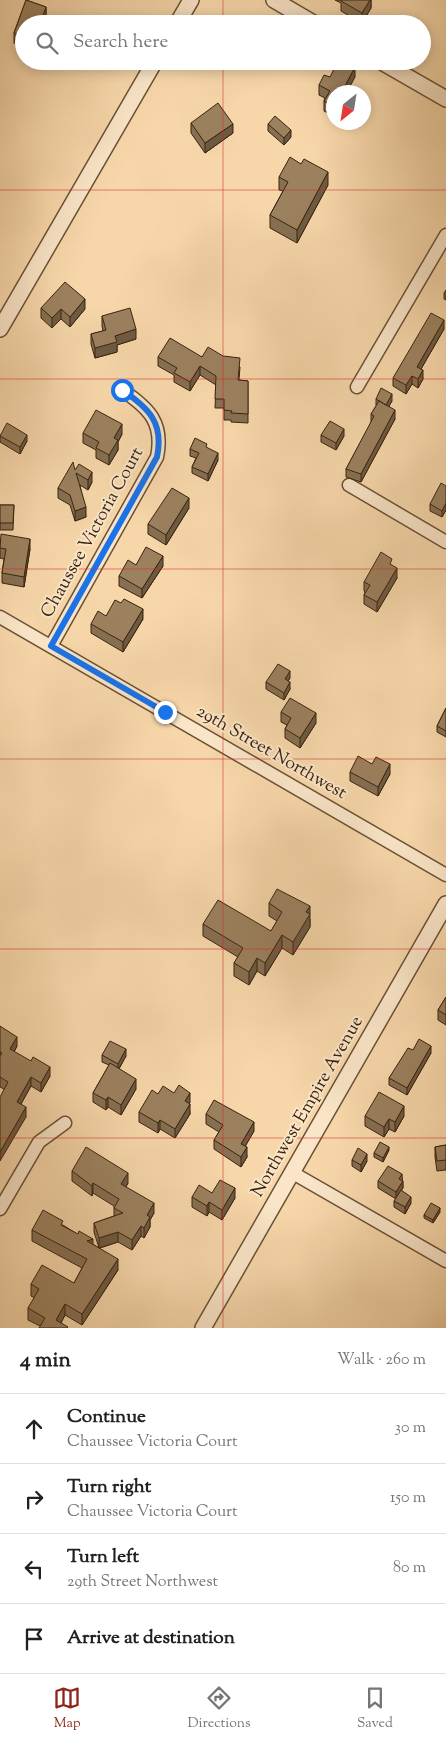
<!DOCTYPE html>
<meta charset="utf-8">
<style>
:root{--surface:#fff;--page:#f6f6f6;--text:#202124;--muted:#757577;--line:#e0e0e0;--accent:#8f2418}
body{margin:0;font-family:"Sorts Mill Goudy",serif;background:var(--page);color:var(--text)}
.compass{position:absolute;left:326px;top:85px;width:45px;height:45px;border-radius:50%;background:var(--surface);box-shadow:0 2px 12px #0003;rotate:210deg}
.stop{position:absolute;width:15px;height:15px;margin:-11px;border:4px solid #1a73e8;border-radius:50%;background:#fff}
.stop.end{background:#1a73e8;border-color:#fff;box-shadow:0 1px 5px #0008}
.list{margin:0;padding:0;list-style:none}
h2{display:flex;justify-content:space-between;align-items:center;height:65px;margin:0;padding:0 20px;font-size:21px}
h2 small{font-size:16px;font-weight:400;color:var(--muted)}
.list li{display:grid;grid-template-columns:32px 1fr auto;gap:15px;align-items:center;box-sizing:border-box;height:70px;padding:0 20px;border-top:1px solid var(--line)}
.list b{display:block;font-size:19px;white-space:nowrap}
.list p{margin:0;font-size:16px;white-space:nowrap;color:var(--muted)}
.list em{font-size:16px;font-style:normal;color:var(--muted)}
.icon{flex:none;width:28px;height:28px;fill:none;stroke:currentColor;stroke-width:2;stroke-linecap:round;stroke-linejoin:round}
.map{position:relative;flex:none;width:446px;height:1328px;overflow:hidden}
.search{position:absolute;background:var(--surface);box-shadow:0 2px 12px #0003;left:15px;right:15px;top:15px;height:55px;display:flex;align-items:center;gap:12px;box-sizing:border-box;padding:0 18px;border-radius:28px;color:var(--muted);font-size:19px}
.sheet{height:345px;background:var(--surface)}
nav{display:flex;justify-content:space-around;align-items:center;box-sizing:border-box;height:70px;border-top:1px solid var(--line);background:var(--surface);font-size:14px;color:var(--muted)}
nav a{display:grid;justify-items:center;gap:2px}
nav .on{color:var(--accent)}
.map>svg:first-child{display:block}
</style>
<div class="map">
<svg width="446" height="1328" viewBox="0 0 446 1328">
<rect width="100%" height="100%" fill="#f7d7aa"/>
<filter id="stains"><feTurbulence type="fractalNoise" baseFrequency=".004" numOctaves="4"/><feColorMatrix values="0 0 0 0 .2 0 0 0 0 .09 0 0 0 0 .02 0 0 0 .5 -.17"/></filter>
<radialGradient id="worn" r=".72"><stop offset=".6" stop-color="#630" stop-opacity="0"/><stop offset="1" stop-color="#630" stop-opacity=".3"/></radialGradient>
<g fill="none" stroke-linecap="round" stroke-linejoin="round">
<!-- minor casing -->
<g stroke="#695135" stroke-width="15">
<path id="minor" d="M357 387 446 235
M349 485 446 542
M0 617 446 875
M51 646 157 457C164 423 149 408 122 390
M293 1173 446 1261
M0 1209 39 1142 65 1123"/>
</g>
<!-- tertiary casing -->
<g stroke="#695135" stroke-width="18">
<path id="tertiary" d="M274 0 315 24
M177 24 191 0
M380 61 446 99
M0 329 155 61
M203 1328 446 904"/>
</g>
<!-- minor -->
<use href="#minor" stroke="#fae5c8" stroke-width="12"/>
<!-- tertiary -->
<use href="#tertiary" stroke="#fae5c8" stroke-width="15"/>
</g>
<!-- wall -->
<path fill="#866f52" stroke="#3a240e" d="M26 0 46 7V17L43 24H24V47L14 43V33Z
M335 0H371V8L362 23 341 11V3Z
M319 61H329L327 66Z
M330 77H355L334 92V116L324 111V101L325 98 319 95V85Z
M191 123 233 133 205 153 191 133Z
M268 124 291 137 284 145 268 131Z
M301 164 328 185 297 243 270 228V215L283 191 279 190V177Z
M446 290V300L444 299V293Z
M41 308 85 309 70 327 61 319 52 328 41 318Z
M102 316 136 339 117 345V352L95 358 91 344V334L103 331 102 326Z
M444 329 421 369 423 379 418 388 412 384 406 394 393 386V378Z
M158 357H202L240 367 239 380 248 381V423L231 422V420H224V408H215L216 385 200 375 190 391 174 382V375L158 366Z
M376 399 392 401 389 406 395 419 361 482 346 477V469L371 423V414L376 406Z
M83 433 122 434 118 442V450L109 465 96 458V450L83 443Z
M0 435 27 441 20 454 0 442Z
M321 435 344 436 336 450 321 442Z
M207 448 218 460 208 481 192 473V467L196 458 190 456V449Z
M75 470 92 482 88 490 80 485 86 517 75 521 70 505 58 498V488Z
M446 486V510L442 517 430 511V504Z
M0 505H14L13 530H0Z
M189 508 166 545 148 534V524Z
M0 541 30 549 24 587 2 583V573L4 559 0 558Z
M136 565 163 566 142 598 119 586V576Z
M392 565 397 578 377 612 364 604V595L365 592 364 591V582Z
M121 603 143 619 123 652 91 633V624L106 616Z
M290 678 288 681 290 689 284 700 266 689V682Z
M446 708V737L437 732V726Z
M281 712 316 723 300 748 285 738V729L287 725 281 722Z
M372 764 390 774 378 796 350 781V772Z
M269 903 310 919V927L293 955 282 948 265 976 257 971 249 985 234 976V963L238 957 203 936V924L271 931 277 921 269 916Z
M446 997V1025L438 1020V1010Z
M0 1026 17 1046 14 1052 50 1076 41 1092 31 1086 21 1104 26 1117 4 1089 0 1087Z
M413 1050 431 1053 407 1095 389 1085V1078Z
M102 1055 126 1056 119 1069 136 1089 121 1115 108 1107 106 1110 93 1102V1093L109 1065 102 1062Z
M158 1094 190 1102 189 1104 190 1114 175 1138 160 1129 158 1133 139 1122V1112Z
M206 1114 254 1131 245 1146 247 1157 241 1167 214 1149V1140L219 1132 206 1124Z
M365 1116H404L395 1132 389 1129 384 1137 365 1126Z
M446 1145V1170L437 1171 435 1157V1147Z
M389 1150 383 1162 374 1157V1153Z
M352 1160 367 1161 361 1172 352 1166Z
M72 1171 128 1183 126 1187 154 1213 150 1220V1227L144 1238 141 1236 132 1250 118 1242 100 1248 118 1270 82 1325 65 1315 61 1323 68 1328 40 1326 28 1320V1308L35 1298 31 1296V1284L74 1283 82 1268 32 1241V1230L63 1225 99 1248 94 1232V1223L114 1216V1206L93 1193 92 1196 72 1181Z
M402 1174 403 1188 401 1190 411 1203 405 1214 394 1207V1201L396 1199 378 1188V1181Z
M212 1193 235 1198 222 1220 209 1212 207 1216 192 1207V1197Z
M440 1212 433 1223 424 1218V1215Z"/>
<!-- shaded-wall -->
<path fill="#6d5a42" stroke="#3a240e" d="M370 0H371V8L362 23V13Z
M46 7V17L43 24H40Z
M355 67V77L347 92H342Z
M233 124V133L205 153V143Z
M291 130V137L284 145V138Z
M328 172V185L297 243V230Z
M85 299V309L70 327V317Z
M61 309V319L52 328V318Z
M444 320V329L417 376V367Z
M136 329V339L117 345V352L95 358V348L115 336Z
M200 366V375L190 391V382Z
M423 370V379L418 388V379Z
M412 376V384L406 394V385Z
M392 394V401L386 411V405Z
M395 410V419L361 482V474Z
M122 424V434L118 442V450L109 465V455L114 438Z
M344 429V436L336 450V443Z
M27 435V441L20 454V447Z
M218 453V460L208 481V474Z
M92 472V482L88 490V480Z
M189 498V508L166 545V535Z
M446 503V510L442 517V511Z
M86 507V517L75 521V511Z
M30 539V549L24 587V577Z
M163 556V566L142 598V589Z
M397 568V578L377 612V602Z
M143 609V619L123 652V642Z
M290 671V678L285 686V679Z
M290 682V689L284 700V693Z
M316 713V723L300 748V738Z
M390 764V774L378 796V787Z
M310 906V927L293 955V942L306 912Z
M282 935V948L265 976V963Z
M257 958V971L249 985V972Z
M17 1037V1046L10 1059V1049Z
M431 1046V1053L407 1095V1088Z
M126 1049V1056L118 1070V1064Z
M50 1067V1076L41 1092V1083Z
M31 1077V1086L17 1111V1102Z
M136 1079V1089L121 1115V1105Z
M190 1093V1102L185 1111V1101Z
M108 1097V1107L106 1110V1100Z
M190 1104V1114L175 1138V1129Z
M404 1106V1116L395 1132V1122Z
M26 1107V1117L0 1161V1152Z
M389 1119V1129L384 1137V1127Z
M160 1120V1129L158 1133V1123Z
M254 1122V1131L241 1154V1144Z
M247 1147V1157L241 1167V1157Z
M389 1147V1150L383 1162V1158Z
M367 1154V1161L361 1172V1165Z
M128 1173V1183L121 1194V1184Z
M403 1181V1188L396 1199V1192Z
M93 1183V1193L92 1196V1186Z
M235 1188V1198L222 1220V1210Z
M411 1197V1203L405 1214V1207Z
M209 1202V1212L207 1216V1206Z
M154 1203V1213L150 1220V1227L144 1238V1228L147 1215Z
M440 1208V1212L433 1223V1220Z
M141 1226V1236L132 1250V1240Z
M118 1232V1242L99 1248V1238Z
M93 1239V1250L87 1241Z
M118 1259V1270L82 1325V1314Z
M65 1304V1315L58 1328 56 1320Z"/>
<!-- building -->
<path fill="#9c815f" stroke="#3a240e" d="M26 0 46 7 40 24H24V37L14 33Z
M341 0H370L362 13 341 1Z
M338 61H344L355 67 342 92H334V106L324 101 330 91 319 85 324 75 330 77Z
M218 103 233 124 205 143 191 123Z
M275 116 291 130 284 138 268 124Z
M290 157 301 164 304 159 328 172 297 230 270 215 288 182 279 177Z
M65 282 85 299 70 317 61 309 52 318 41 308Z
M130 308 136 329 115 336 117 342 95 348 91 334 106 330 102 316Z
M431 313 444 320 417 367 423 370 418 379 412 376 406 385 393 378Z
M170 338 202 357 208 347 223 356 240 358 238 380 248 381V414L231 413 232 411 224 410V399H215L216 376 200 366 190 382 174 373 177 368 158 357Z
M381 388 392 394 386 405 376 399Z
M379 401 395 410 361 474 346 469 374 416 371 414Z
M96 410 122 424 114 438 118 440 109 455 96 448 99 442 83 433Z
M330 421 344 429 336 443 321 435Z
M7 423 27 435 20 447 0 436Z
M195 438 207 444 206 447 218 453 208 474 192 467 199 453 190 449Z
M73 462 75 470 79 464 92 472 88 480 76 473 86 507 75 511 70 495 58 488Z
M441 483 446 486V503L442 511 430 504Z
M172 488 189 498 166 535 148 524Z
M0 505H14L13 523H0Z
M1 534 30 539 24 577 2 573 6 549 0 548Z
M146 547 163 556 142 589 119 576 128 560 136 565Z
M381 552 392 559 390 564 397 568 377 602 364 595 370 585 364 582Z
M124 599 143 609 123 642 91 624 98 611 106 616 115 600 121 603Z
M278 664 290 671 285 679 290 682 284 693 266 682Z
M290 698 316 713 300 738 285 729 291 718 281 712Z
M446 708V731L437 726Z
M358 756 372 764 376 757 390 764 378 787 350 772Z
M277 889 310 906 306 912 310 914 293 942 282 935 265 963 257 958 249 972 234 963 243 948 203 924 218 900 271 931 282 912 269 903Z
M446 997V1015L438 1010Z
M0 1026 17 1037 10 1049 31 1061 33 1057 50 1067 41 1083 31 1077 17 1102 26 1107 0 1152V1097L8 1082 0 1077V1056L2 1053 0 1052Z
M419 1039 431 1046 407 1088 389 1078 408 1048 413 1050Z
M110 1041 126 1049 118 1064 102 1055Z
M110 1063 136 1079 121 1105 108 1097 106 1100 93 1093Z
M179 1085 190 1093 185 1101 190 1104 175 1129 160 1120 158 1123 139 1112 152 1090 158 1094 163 1086 174 1093Z
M379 1092 404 1106 395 1122 389 1119 384 1127 365 1116Z
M214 1100 254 1122 241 1144 247 1147 241 1157 214 1140 223 1125 206 1114Z
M380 1142 389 1147 383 1158 374 1153Z
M446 1145V1160L437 1161 435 1147Z
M86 1147 128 1173 121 1184 154 1203 147 1215 150 1217 144 1228 141 1226 132 1240 118 1232 99 1238 94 1223 123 1213 114 1208 119 1199 93 1183 92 1186 72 1171Z
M358 1148 367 1154 361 1165 352 1160Z
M388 1166 402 1174 399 1179 403 1181 396 1192 378 1181Z
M220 1180 235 1188 222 1210 209 1202 207 1206 192 1197 199 1185 212 1193Z
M401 1190 411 1197 405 1207 394 1201Z
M431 1203 440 1208 433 1220 424 1215Z
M43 1210 63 1221 61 1225 78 1234 79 1231 93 1239 87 1241 118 1259 82 1314 65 1304 56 1320 68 1327 67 1328H39L45 1318 28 1308 39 1289 31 1284 42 1265 74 1283 87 1259 32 1230Z"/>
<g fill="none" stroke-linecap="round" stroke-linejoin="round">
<!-- route -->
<path stroke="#1a73e8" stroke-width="6" d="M122 390C149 408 164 423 157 457L51 646 165 712"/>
</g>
<!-- grid -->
<path fill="none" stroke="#d62828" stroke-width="1" stroke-opacity="0.55" d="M223 0V24M223 61V1328M0 190H446M0 379H446M0 569H446M0 759H446M0 949H446M0 1138H446"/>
<g text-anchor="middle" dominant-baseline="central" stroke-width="4" stroke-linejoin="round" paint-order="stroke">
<!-- street labels -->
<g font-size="18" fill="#3a240e" stroke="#fae5c8">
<text transform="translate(93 533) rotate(-61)">Chaussee Victoria Court</text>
<text transform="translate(271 753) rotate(30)">29th Street Northwest</text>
<text transform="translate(308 1107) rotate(-60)">Northwest Empire Avenue</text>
</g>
</g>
<rect width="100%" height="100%" filter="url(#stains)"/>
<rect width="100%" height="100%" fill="url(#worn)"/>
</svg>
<svg class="compass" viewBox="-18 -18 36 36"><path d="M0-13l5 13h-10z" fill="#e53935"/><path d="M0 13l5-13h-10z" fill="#757577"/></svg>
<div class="stop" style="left:122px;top:390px"></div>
<div class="stop end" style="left:165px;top:712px"></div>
<div class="search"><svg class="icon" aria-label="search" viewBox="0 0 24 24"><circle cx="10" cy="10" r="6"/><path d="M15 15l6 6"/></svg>Search here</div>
</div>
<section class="sheet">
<h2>4 min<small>Walk · 260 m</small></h2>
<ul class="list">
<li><svg class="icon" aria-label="ahead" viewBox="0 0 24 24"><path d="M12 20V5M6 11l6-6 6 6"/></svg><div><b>Continue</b><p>Chaussee Victoria Court</p></div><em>30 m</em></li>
<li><svg class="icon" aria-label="right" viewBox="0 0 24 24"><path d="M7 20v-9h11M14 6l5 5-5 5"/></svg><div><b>Turn right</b><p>Chaussee Victoria Court</p></div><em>150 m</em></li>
<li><svg class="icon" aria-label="left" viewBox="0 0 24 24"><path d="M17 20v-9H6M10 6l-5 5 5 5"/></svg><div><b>Turn left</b><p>29th Street Northwest</p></div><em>80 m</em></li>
<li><svg class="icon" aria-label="arrive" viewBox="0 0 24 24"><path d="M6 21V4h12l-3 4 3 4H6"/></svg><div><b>Arrive at destination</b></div></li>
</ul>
</section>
<nav>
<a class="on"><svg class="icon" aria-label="map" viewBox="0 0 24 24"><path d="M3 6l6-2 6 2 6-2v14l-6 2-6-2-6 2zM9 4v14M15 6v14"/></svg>Map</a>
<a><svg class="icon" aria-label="directions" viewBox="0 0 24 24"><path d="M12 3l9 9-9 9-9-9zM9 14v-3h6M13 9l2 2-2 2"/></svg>Directions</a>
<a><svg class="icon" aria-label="saved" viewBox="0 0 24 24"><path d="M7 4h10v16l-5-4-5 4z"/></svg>Saved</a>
</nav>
